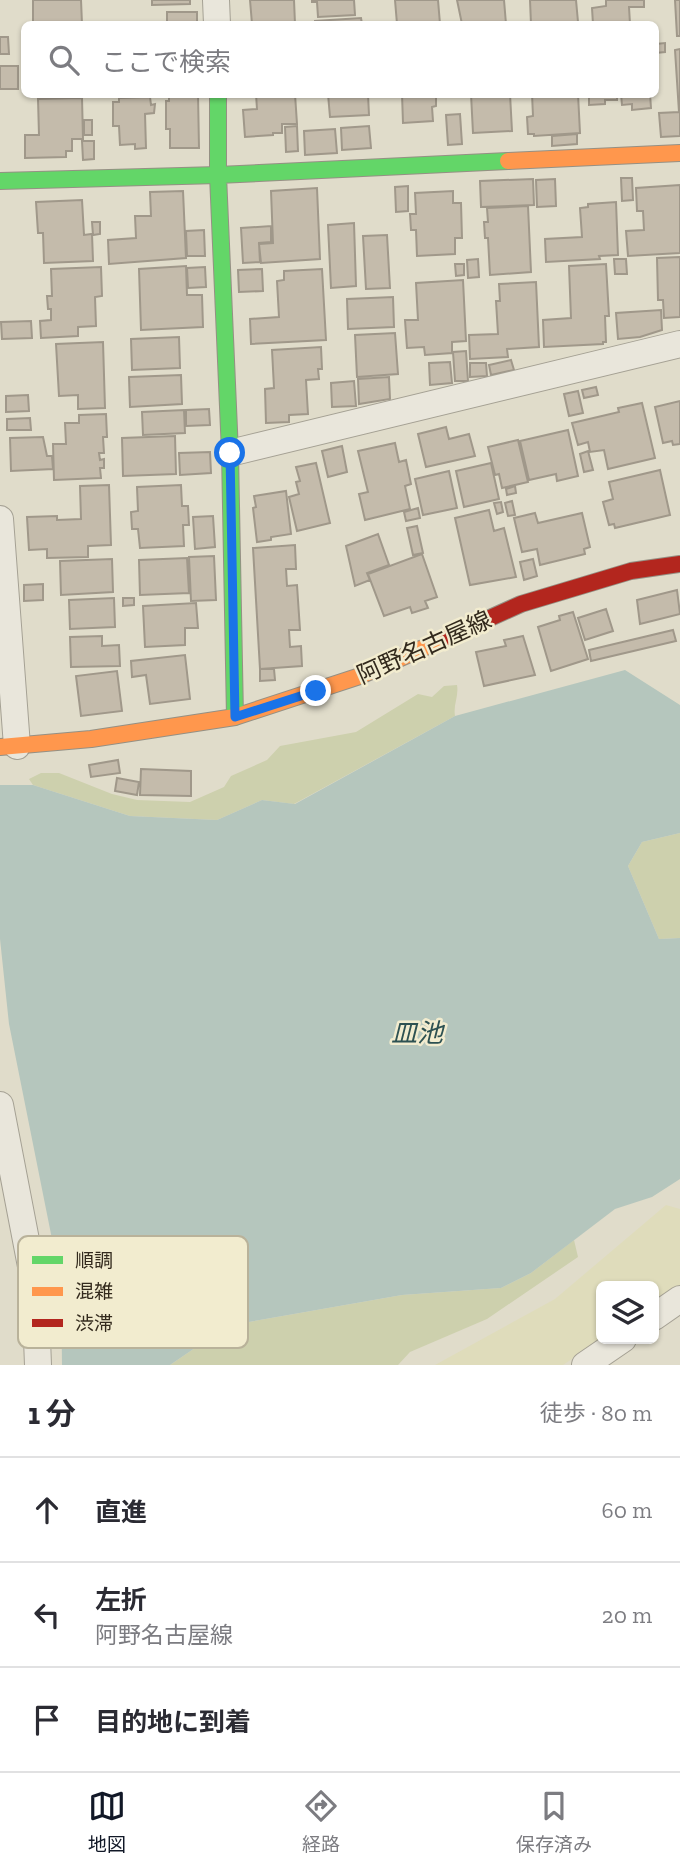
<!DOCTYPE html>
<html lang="ja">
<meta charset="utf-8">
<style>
:root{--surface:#fff;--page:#f2f2f3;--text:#2b2b33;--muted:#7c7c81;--line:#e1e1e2;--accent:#111827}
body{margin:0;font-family:"Zilla Slab","Noto Sans JP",serif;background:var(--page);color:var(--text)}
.controls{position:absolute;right:21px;bottom:21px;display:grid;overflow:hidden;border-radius:10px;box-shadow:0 2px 5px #0004}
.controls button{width:63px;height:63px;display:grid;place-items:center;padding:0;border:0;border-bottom:2px solid var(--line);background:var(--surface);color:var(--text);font:35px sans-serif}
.stop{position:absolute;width:21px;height:21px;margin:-16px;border:5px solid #1a73e8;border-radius:50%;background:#fff}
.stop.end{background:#1a73e8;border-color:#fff;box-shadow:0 2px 7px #0008}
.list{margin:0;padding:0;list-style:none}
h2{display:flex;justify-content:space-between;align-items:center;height:91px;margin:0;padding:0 28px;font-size:30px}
h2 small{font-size:23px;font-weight:400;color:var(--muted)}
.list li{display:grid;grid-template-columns:46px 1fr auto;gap:21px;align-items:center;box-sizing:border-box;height:105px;padding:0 28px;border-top:2px solid var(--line)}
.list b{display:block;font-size:26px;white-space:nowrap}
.list p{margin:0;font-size:23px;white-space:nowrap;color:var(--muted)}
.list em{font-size:23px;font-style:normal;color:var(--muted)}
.icon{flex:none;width:38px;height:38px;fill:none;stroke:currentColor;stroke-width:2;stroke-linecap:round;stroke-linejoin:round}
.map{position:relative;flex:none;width:680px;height:1365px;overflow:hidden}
.search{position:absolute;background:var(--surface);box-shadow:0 2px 5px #0004;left:21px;right:21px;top:21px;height:77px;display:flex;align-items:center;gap:18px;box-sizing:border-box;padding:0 24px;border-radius:10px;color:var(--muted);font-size:26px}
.sheet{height:406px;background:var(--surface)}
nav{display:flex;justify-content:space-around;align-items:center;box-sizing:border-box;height:98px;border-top:2px solid var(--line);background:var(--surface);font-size:19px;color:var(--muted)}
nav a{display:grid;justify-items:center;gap:4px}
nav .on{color:var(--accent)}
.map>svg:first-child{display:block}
</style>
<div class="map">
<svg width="680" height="1365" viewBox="0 0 680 1365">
<rect width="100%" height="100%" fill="#e0dcca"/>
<!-- farmland -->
<path fill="#dfdcbb" d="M666 1205 680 1209V1286L654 1304V1286H601L602 1339 563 1365H435L555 1299Z"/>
<!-- green -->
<path fill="#cdd0ad" d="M457 685C459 696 453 705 455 716L294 804 262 800 217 820 130 816 33 785 29 779 41 773H59L112 794 137 800 190 802 224 787 231 776 267 760 280 746 356 732 418 694 432 697 444 686Z
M680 833V938L659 939 628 866 642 842Z
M574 1240 578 1257 487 1319 410 1352 398 1365H170L214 1335 249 1322 402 1295 501 1288 531 1273Z"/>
<!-- water -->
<path fill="#b5c6bd" d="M625 670 680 705V833L642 842 628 866 659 939 680 938V1179L652 1197 615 1209 531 1273 501 1288 402 1295 249 1322 214 1335 170 1365H62L61 1284 9 1024 0 939V785H33L130 816 217 820 262 800 295 804 455 716Z"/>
<!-- building -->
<path fill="#c4bbab" stroke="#a0988a" stroke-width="2" d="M33 0H81L82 24H33Z
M152 0H190V4L152 5Z
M250 0H294L295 24H252Z
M312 0H354L355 15 318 17 317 2H312Z
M395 0H438L440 24H387H397Z
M457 0H504L506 24H462Z
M530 0H576L578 22H570V24H531Z
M606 0H644V7H629L630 24H593L592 8 606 6Z
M675 0H680V36H677Z
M167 12H197V24H167Z
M361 18 362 24H315V21Z
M0 37H8L9 54H0Z
M665 43V52L656 53V44Z
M680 49V136L661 137 659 113 679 112 675 50Z
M0 66H18V89H0Z
M169 94H198L199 148H170V129H166V101H169Z
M256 94H295L297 124H282V133H273V135L245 137 243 110 257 109Z
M328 94H368L369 115 330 117Z
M402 94H436V106L432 107 433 121 403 123Z
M471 94H510L512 131 473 133Z
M532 94H578L580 133 534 136V134H528L527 117 533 116Z
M589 94H617V100H605V104L589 105Z
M621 94H650L651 108 632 110V104L622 105Z
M150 97 151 105 155 104 154 113 145 114 146 148 135 149V144L120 145 119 126H113V102H119V98Z
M82 98 83 139H72V151H66V157L25 158V135H39L38 99Z
M460 114 462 144 448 145 446 115Z
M84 120H92V135H84Z
M297 126 298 151 286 152 285 127Z
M369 126 371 148 342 150 341 128Z
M335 129 337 153 305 155 304 131Z
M577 134V144L552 146V136Z
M82 141H94V159L83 160Z
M621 178H632L633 200 622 201Z
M533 179 534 205 481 207 480 181Z
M555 179 556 206 537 207 536 180Z
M680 185V253L628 256 626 231 644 230 643 211H637L636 188Z
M408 186V211L396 212 395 187Z
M317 188 320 259 261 263 259 244 273 243 271 191Z
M183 191 186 258 109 264 108 240 136 238 135 216H151L150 192Z
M453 191V203H461L462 238H455V254L417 256 416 230H411L410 214H416L415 193Z
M82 200 84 235 92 234 93 261 44 263 43 233H38L36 202Z
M616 202 618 255 599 256 600 259 546 262 545 239 582 237 580 208 588 207V204Z
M528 206 531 272 490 275 488 238H485L484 222H488L487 208Z
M92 222H100V234L93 235Z
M354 223 356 286 331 288 328 225Z
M271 226V242L259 243 260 262 243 263 241 228Z
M204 230 205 256H187L186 231Z
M387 235 390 288 366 289 363 236Z
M680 257V317L664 318 663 300H658L657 258Z
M478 259 479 277 468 278 467 260Z
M614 259H626L627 274H615Z
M455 264H464V275L456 276Z
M606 264 609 316H605L606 342H603V344L544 347 543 320 571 318 569 266Z
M186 266 187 295H202L203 327 141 330 139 269Z
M101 267 102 296 95 297 96 326 78 327V336L41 338 40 321 51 320V309H48L47 296H52L51 269Z
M205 267 206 287 188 288 187 268Z
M262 269 263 291 239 292 238 270Z
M322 269 326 340 251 344 250 319 279 317 277 281 284 280V271Z
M463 280 466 341 452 342V353L425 355 424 347 407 348 405 320H418L416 283Z
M536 282 539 347 507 349 508 357 470 359 469 335 498 334 496 301H500L499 284Z
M393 297 394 327 348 329 347 299Z
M661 310 662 330 640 337 618 339 616 313Z
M31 321 32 338 2 339 1 322Z
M395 333 398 374 357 377 355 335Z
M179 337 180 368 132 370 131 339Z
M103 342 105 408 78 409V395L59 396 56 344Z
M321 347 322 369H318L319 379 306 380 308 414 289 415V422L266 423 265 389 274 388 272 350Z
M466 351 468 381H455L453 352Z
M511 360 514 370 491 375 489 365Z
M450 362 452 383 430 385 429 363Z
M470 363H486L487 376 470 377Z
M181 375 182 404 130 407 129 377Z
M389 377 390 399 359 404 358 379Z
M354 381 356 406 332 407 331 383Z
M596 387 598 395 584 398 582 390Z
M578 391 583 413 569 416 564 394Z
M28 395 29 411 6 412V396Z
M680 401V444L673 445 672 441 663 443 655 407Z
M642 403 655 458 608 469 604 450 590 452 588 442 578 445 572 423 619 412 618 408Z
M209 409 210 425 186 426V410Z
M184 410 185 433 143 435 142 412Z
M106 414 107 437H103L104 453H99L100 460 104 459V468H100L101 478 54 480 53 444H66L65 423H79V415Z
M30 418 31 430H7V419Z
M446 427 449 439 469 434 475 456 426 467 418 434Z
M568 430 578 476 557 481 556 474 529 480 520 441Z
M175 436 176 474 123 476 122 438Z
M43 437 47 456H52L53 469 11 471 10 438Z
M518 440 528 482 502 488 499 474 495 475 488 447Z
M395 443 399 462 406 460 411 484 405 486 410 509 365 520 359 494 368 492 358 451Z
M342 446 347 472 328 477 322 451Z
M588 451 593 470 584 472 580 454Z
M210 452 211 473 180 475 179 453Z
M316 463 330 523 297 531 289 497 299 494 296 482 300 481 296 467Z
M491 463 499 499 464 507 456 471Z
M660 470 670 515 615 528 614 524 609 525 603 502 613 499 609 482Z
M449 471 457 508 423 515 415 479Z
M109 485 111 545 88 546V557L47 558V549L29 550 27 517 57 516V520L81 519 80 486Z
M181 485 182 506H188L189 525H183L184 546 140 548 138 529H132L131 512 138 511 137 487Z
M515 486 516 493 507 495 506 489Z
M286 491 291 534 271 537V540L257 542 253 508 256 507 254 496Z
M512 501 515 515 508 516 505 503Z
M501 502 503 512 497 514 494 503Z
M418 508 420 518 406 521 404 512Z
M489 510 494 531 504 528 516 577 470 585 455 518Z
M535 513 538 523 582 513 590 547 584 549 585 554 540 565 537 549 522 552 514 518Z
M213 516 215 547 195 549 193 517Z
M417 526 423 553 413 555 407 528Z
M378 534 389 565 367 573 370 580 355 586 346 546Z
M295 545 296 569H286L287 586 297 585 300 630H289L290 647 301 646 302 666 260 669 253 548Z
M422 554 437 597 425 601 428 608 412 613 410 607 384 616 368 574Z
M214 556 216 600 191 601 189 557Z
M187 558 189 593 140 595 139 560Z
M112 559 113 592 61 595 60 561Z
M533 559 537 576 524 580 520 562Z
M43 584V600L24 601V585Z
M677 590 680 614 640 624 637 600Z
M114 598 115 627 70 629 69 600Z
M123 598H134V605L123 606Z
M196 603 198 628H185V645L145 647 143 606Z
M606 609 613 631 585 640 578 618Z
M573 612 588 659 551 671 538 627 560 620 559 616Z
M673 630 676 641 591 661 589 650Z
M102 636V646L119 645 120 666 71 667 70 637Z
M523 636 535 675 484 686 476 652 506 646 504 640Z
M185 655 190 699 150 704 146 675 132 677 131 661Z
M260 669H274L275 680 260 681Z
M117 671 122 711 81 716 76 676Z
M118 760 120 773 91 777 89 765Z
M141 769 191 771V796L140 795Z
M117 778 139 782 137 795 115 791Z"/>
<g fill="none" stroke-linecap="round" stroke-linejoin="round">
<!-- street casing -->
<g stroke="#a5a194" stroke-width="28">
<path id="street" d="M216 0 217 24
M230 453 680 344
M0 519 17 746
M0 1105 35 1287 38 1365
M654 1317 680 1299
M585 1365 623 1339"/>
</g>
<!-- fast casing -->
<g stroke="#959084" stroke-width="18">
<path id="fast" d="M218 94V175L230 453 235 717
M0 181 218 175 508 161"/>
</g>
<!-- slow casing -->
<g stroke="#959084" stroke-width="18">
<path id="slow" d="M508 161 680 153
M0 747 91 739 235 717 360 676 448 637"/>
</g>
<!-- jam casing -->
<g stroke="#959084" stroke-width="18">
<path id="jam" d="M448 637 521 604 631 571 680 564"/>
</g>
<!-- street -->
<use href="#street" stroke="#e9e6db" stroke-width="26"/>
<!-- fast -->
<use href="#fast" stroke="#63d668" stroke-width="16"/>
<!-- slow -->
<use href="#slow" stroke="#ff974d" stroke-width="16"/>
<!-- jam -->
<use href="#jam" stroke="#b3261e" stroke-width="16"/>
</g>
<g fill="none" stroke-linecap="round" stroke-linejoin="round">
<!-- route -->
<path stroke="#1a73e8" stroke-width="9" d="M230 453 235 717 316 691"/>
</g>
<g text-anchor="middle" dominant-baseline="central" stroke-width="5" stroke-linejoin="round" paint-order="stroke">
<!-- street labels -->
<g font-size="24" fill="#332a1d" stroke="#f2eccf">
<text transform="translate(424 647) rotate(-24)">阿野名古屋線</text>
</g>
<!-- water labels -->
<g font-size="26" font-style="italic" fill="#2d5152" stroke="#f2eccf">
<text x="417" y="1033">皿池</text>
</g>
</g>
<!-- legend -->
<rect x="18" y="1236" width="230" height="112" rx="10" fill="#f2eccf" stroke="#b9b29a" stroke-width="2"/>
<rect x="32" y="1256" width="31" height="8" fill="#63d668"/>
<rect x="32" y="1287" width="31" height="9" fill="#ff974d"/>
<rect x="32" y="1319" width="31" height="8" fill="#b3261e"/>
<g font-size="19" fill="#332a1d">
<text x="75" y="1267">順調</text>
<text x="75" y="1298">混雑</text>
<text x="75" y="1330">渋滞</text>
</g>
</svg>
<div class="controls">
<button><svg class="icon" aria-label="layers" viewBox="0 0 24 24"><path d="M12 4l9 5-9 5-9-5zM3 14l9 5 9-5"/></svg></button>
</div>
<div class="stop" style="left:230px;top:453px"></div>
<div class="stop end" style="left:316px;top:691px"></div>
<div class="search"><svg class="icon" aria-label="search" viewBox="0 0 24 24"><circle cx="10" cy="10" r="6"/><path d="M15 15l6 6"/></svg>ここで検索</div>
</div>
<section class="sheet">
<h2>1 分<small>徒歩 · 80 m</small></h2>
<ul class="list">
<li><svg class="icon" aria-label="ahead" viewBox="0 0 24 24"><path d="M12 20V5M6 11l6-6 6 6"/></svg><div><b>直進</b></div><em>60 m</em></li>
<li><svg class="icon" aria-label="left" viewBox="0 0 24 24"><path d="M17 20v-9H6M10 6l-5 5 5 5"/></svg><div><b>左折</b><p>阿野名古屋線</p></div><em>20 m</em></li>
<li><svg class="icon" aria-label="arrive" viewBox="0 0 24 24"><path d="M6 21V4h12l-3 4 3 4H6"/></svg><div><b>目的地に到着</b></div></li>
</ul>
</section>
<nav>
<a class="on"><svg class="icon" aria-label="map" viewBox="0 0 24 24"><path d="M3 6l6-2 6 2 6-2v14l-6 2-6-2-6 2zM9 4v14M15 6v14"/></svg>地図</a>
<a><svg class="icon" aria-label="directions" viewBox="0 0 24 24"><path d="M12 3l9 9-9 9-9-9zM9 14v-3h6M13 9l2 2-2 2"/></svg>経路</a>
<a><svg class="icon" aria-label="saved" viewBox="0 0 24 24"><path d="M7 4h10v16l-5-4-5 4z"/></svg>保存済み</a>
</nav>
